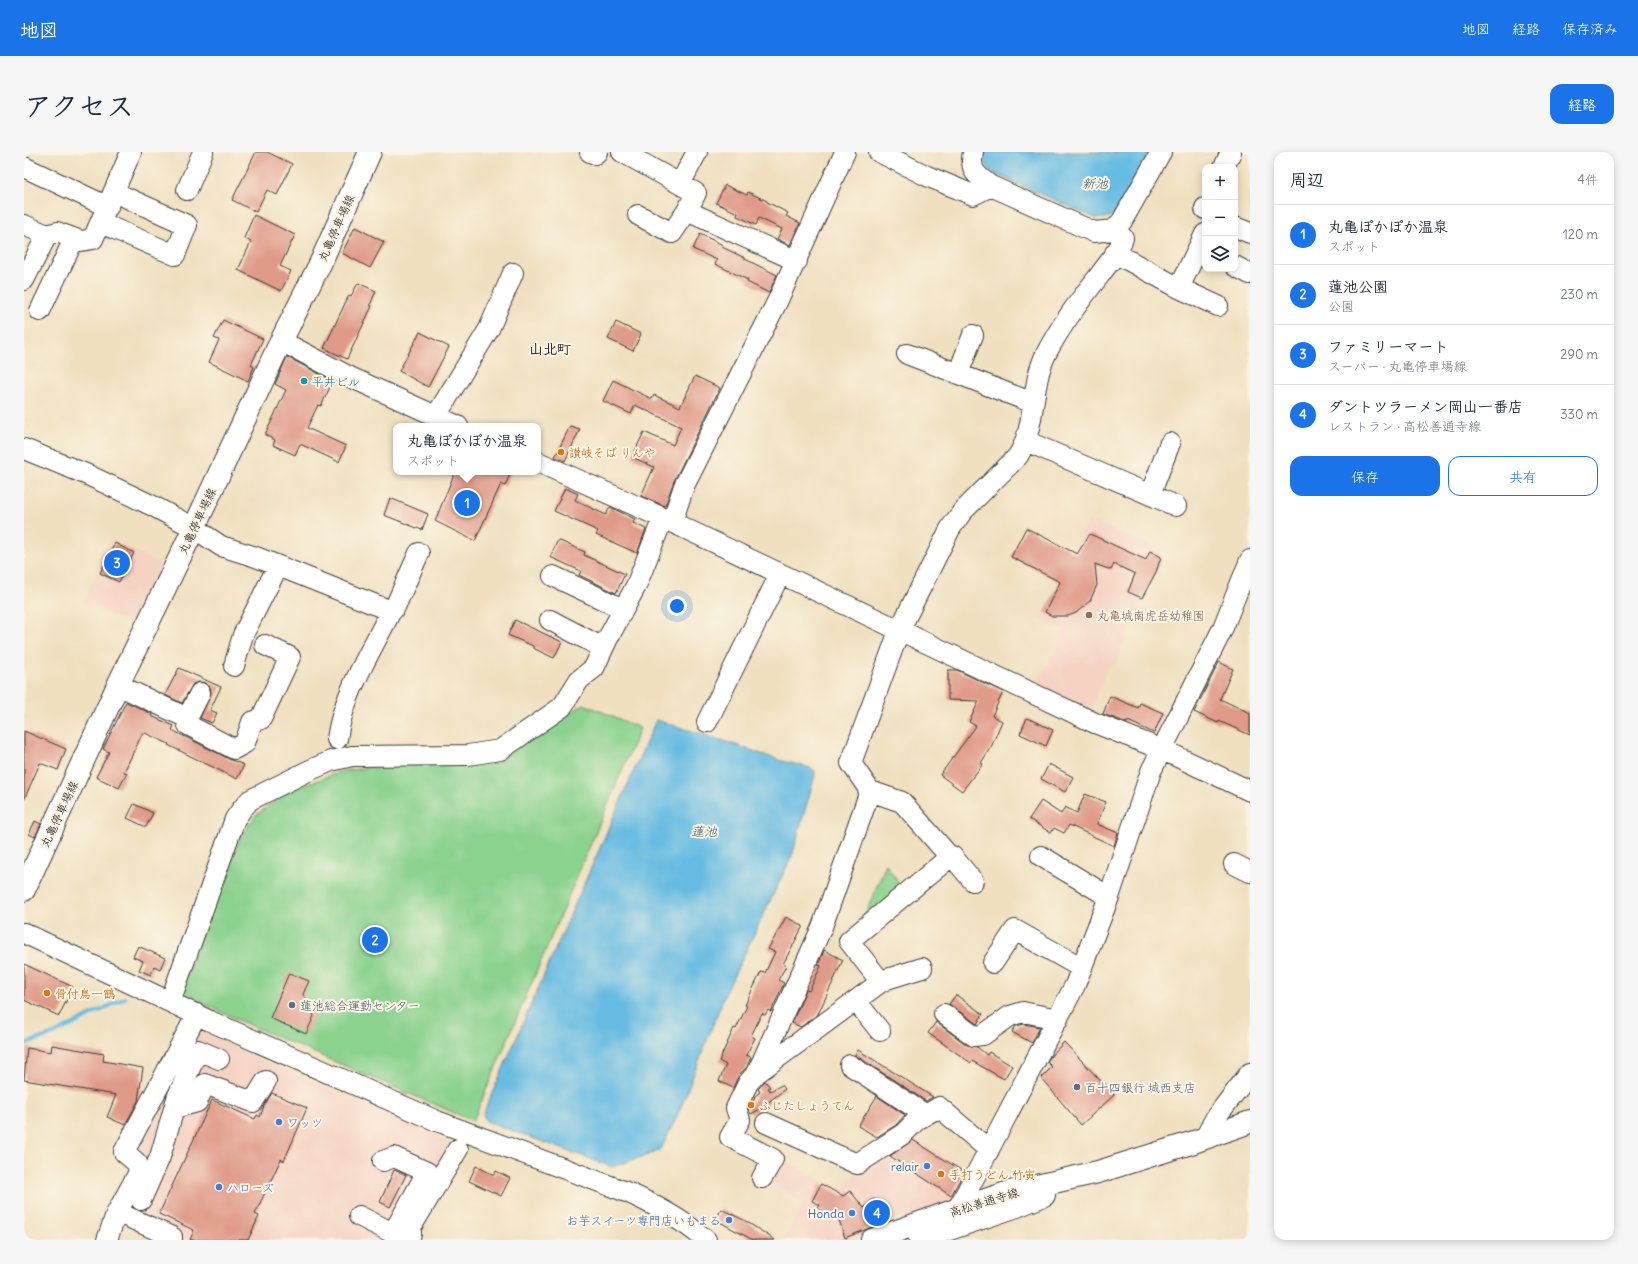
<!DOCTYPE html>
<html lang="ja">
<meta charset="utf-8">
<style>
:root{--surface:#fff;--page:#f6f6f7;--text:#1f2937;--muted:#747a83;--line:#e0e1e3;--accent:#1a73e8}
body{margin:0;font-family:Delius,"Klee One",sans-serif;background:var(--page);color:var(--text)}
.controls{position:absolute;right:12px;top:12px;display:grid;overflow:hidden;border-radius:8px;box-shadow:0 2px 10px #0003}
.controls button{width:36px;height:36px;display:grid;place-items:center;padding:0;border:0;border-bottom:1px solid var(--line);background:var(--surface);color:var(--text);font:20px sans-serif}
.you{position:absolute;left:653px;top:454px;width:14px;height:14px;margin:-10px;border:3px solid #fff;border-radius:50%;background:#1a73e8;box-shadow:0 0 0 6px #1a73e833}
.badge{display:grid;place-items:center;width:26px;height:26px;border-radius:50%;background:var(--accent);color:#fff;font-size:13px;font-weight:700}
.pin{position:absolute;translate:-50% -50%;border:2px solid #fff;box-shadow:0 1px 4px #0006}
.popup{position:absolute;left:369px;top:271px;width:148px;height:52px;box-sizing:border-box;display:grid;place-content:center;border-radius:8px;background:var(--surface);filter:drop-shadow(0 1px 3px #0005);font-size:13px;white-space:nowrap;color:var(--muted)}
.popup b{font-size:15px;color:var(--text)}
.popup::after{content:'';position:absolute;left:50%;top:100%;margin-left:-8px;border:8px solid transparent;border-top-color:var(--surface)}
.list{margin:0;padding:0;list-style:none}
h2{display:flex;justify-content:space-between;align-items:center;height:52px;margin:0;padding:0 16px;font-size:17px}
h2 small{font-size:13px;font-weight:400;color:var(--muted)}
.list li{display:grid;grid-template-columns:26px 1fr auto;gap:12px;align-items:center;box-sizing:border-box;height:60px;padding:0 16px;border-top:1px solid var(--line)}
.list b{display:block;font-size:15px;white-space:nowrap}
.list p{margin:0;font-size:13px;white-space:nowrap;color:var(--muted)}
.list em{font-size:13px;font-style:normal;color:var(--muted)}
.actions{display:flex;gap:8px;padding:12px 16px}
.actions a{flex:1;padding:9px 0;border:1px solid var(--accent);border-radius:12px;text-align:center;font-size:14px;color:var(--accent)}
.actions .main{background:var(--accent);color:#fff}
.icon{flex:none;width:22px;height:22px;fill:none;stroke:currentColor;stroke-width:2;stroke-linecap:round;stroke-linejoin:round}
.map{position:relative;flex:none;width:1226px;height:1088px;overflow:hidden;border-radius:12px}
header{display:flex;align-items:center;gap:24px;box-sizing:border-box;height:56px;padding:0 20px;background:var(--accent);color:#fff}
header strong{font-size:19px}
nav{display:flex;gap:22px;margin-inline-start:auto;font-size:14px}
.intro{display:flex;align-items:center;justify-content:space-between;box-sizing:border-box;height:96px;padding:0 24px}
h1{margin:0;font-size:28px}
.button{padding:10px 18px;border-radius:12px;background:var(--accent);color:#fff;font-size:14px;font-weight:700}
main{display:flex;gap:24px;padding:0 24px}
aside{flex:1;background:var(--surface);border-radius:12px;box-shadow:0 2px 10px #0003}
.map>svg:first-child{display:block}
</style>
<header>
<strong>地図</strong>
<nav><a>地図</a><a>経路</a><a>保存済み</a></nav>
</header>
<div class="intro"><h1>アクセス</h1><a class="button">経路</a></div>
<main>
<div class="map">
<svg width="1226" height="1088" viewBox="0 0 1226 1088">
<rect width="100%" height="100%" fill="#fcf5e5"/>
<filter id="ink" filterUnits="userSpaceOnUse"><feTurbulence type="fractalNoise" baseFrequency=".025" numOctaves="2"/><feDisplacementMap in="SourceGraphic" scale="8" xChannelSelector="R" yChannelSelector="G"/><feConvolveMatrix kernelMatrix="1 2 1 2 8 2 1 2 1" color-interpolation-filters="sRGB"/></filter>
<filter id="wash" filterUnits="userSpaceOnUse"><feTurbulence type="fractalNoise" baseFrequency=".012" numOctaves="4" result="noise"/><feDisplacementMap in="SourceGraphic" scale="16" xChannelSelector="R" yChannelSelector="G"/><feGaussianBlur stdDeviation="0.9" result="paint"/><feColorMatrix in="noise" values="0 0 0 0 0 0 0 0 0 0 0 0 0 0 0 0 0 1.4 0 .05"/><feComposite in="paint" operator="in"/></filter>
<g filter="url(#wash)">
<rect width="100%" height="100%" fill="#f0e0c0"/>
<!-- built -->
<path fill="#f5d2c2" d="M1064 368 1138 399 1132 420 1118 446 1091 513 1086 511 1066 558 1010 535 1034 495 1040 477 1017 467 1041 418Z
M89 387 142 415 112 475 60 449Z
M176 879 427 991 381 1088H151L102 1060 110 998 164 887Z
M886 980 947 1020 932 1048 816 1088 760 1087 780 1051 743 1027 755 1005 816 1039 823 1033 841 1010Z"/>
<!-- green -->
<path fill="#8ad28e" stroke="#537755" d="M560 552 616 576 449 969 223 872 159 842 162 824 217 684 232 663 266 638H268L315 620 365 612 486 601Z
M862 712 879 738 840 765Z"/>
<!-- water -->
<path fill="#66bbe2" stroke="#416c7f" d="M960 0H1126L1091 62C1084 66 1079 67 1071 66L967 20 959 7Z
M632 568 694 587 758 609 784 615 791 619V623L768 704 701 842 655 960 639 993 635 998 630 1001 588 1015 462 969 459 962Z"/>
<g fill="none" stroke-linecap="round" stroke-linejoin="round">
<!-- stream -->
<path stroke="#66bbe2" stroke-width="4" d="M0 892 32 881 101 846"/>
</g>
<g id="blocks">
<!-- building -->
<path fill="#e09a88" d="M232 0H243L268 12 253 43 243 38 232 60 208 48Z
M701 33 723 43 724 40 743 49V50L764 61 762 64 776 71 766 93 753 87 758 77 735 66 732 73 713 64 714 61 692 51Z
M230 63 271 83 256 114 267 119 257 139 214 118 227 90 220 86Z
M331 75 360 90 346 116 318 101Z
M676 82 699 93 698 95 721 106V107L753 123 745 141 723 130 724 128 691 112 693 108 669 97Z
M334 131 352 139 346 153 348 154 323 207 300 196 325 143 327 144Z
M199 168 239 187 227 213 230 215 224 229 185 210 195 188 190 186Z
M592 170 617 182 609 199 584 187Z
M396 180 425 195 404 235 375 219Z
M263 205 309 229 297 254 294 253 283 276 322 294 315 310 276 292 271 303 249 293 251 288 241 283 262 238 251 232Z
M671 224 696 236 650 329 641 354 617 344 630 315 608 305 620 280 649 293 657 275 611 253 607 262 579 249 589 228 628 247 630 243 656 255Z
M546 274 556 277 541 309 531 305Z
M431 320H487L481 334 477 332 451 389 411 369Z
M541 336 554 342 551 348 582 363 586 355 611 367 609 371 622 377 613 401 572 383 574 379 530 359Z
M366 346 404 362 398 378 360 363Z
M1002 376 1053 402 1066 382 1122 408 1126 399 1137 405 1132 420 1118 446 1104 440 1111 422 1090 412 1087 418 1071 412 1073 433 1066 449 1052 461 1044 464H1028L1021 460 1036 430 987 405Z
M534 388 561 400 560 403 601 422 592 441 555 423 557 419 526 405Z
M91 391 110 401 95 430 76 421Z
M491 468 538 490 530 506 509 496V494L484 483Z
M1195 510 1209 517 1196 547 1226 561V583L1195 569 1194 571 1170 560Z
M155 516 197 535 186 558 193 561 188 571 176 566 187 541 186 535 181 531 175 530 169 532 158 551 141 543Z
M924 518H933L979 540 968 564 978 569 968 593 957 611 959 612 938 639 916 623 952 574 945 570 955 549 924 548Z
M1086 544 1114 556 1116 551 1139 561 1130 581 1104 569 1103 571 1079 562Z
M102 550 128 562 127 564 150 574 148 578 205 607 220 613 213 627 144 593 145 592 119 580 100 620 103 621 95 636 72 625 85 600 79 597Z
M1003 566 1029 578 1022 594 996 582Z
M0 579 42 597 34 618 16 611 0 648Z
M1025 612 1049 625 1041 640 1017 627Z
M1061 642 1082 650 1073 672 1094 681 1090 694 1045 673 1040 681 1030 676 1027 681 1005 667 1017 649 1037 662 1041 655 1053 661Z
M110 652 129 661 122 675 103 666Z
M11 669 17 672 11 685 5 682Z
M762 765 779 774 759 812 762 814 754 828 760 831 747 860 744 858 741 863 738 861 727 884 731 886 722 903 727 905 723 915 715 923 709 936 695 929 702 913 695 909 710 876 712 877 723 854 721 853 737 820 741 821 751 800 744 797Z
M114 794 141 806 136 817 130 814 127 823 115 818 119 809 109 805Z
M800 798 819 808 794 862 777 875 768 871 782 838 785 839 797 814 794 813Z
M0 812 49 835 35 864 0 848Z
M265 821 285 829 279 842 290 864 282 882 246 866Z
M932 843 959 862 953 872 925 852Z
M912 870 943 893 953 895 963 903 965 900 988 914 980 927 948 909 947 911 904 881Z
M1000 872 1016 875 1008 891 988 880 992 874Z
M1040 890 1090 943 1057 973 1017 926 1028 915 1023 910 1026 905Z
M28 893 80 902 79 909 119 916 114 949 101 973 83 965 92 943 0 928 3 896 27 900Z
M834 898 871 921 909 945 902 949 831 903Z
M741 929 746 935 744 936 746 939 758 933 761 937 736 957 727 962 724 957 729 948 731 947 730 945 736 940 734 937Z
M248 941 283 956 260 1009 257 1007 231 1062 235 1064 224 1088H166L170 1078 135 1062 188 948 231 967 233 963 236 965 240 954Z
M853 944 881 963 872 973 853 985 834 974Z
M889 988 940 1020 927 1044 866 1004Z
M452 1014 470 1023 472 1019 486 1026 477 1044 445 1029Z
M370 1018 382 1023 366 1055 356 1050Z
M797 1032 819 1044 826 1039 840 1056 850 1047 866 1065 860 1070 821 1086 815 1068 794 1056 796 1053 788 1049Z
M697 1057 720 1068 751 1088H729L692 1068Z"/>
</g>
</g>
<g filter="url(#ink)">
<use href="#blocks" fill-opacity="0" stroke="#3c3935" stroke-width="1"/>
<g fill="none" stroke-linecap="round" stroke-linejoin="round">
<!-- minor casing -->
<g stroke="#3c3935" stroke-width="22">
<path id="minor" d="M566 0 571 2 573 0
M598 0 672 41 663 59 773 109
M855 0 903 24 949 43 967 34
M949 0C945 19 953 24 967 34L1070 80 1090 78 1098 69 1137 0
M0 15 84 55
M1200 15 1207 0
M656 32 673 0
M163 38 179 0
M1181 56V57
M614 63 648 81 663 59
M77 71 151 103 163 73 90 40
M0 73 23 83 0 128
M1211 75 1226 81
M23 83 33 80 57 89 69 87 107 0
M1091 101 1155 136 1181 82
M1211 114 1226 122
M1155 136 1194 154
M16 159 50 87
M257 189 326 225 434 274
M883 202 1009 251
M934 222 949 183
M412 264 465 177 489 121
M1002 289 1152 354
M0 297 64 323 129 354 170 376 197 394 232 405 367 459
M514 310 639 366 1071 571 1139 598 1226 639
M1126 343 1146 291
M648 370 660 334 754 148 821 0
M529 424 599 457
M526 468 579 496
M210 514 219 483 254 414
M94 533 161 565 164 573 210 597 221 591 228 570 237 567 266 505 241 493
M161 565 166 561 176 541
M683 570 756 422
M313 587C319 543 346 501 366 461L371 455 395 401
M846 639 878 650 926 705 825 789 857 830 733 921 798 775 846 639 827 611 875 479 926 377 938 360 994 304C1013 273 1006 234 1022 202 1036 174 1056 148 1075 124 1083 112 1096 100 1099 86L1090 78
M1017 704 1085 745
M926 705 928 704 949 729
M1210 712 1226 720
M0 781 186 869 413 969 605 1041C633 1054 659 1068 682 1088
M969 811 991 778 1058 816
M857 830 863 827 898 816
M832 849 856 879
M146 850 211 667 218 657 226 648 284 619 307 609 328 604 444 603 476 598 538 555 555 528 570 516 583 488 612 434 639 366
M920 862 950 884 959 883 986 864 999 860 1034 867
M826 913 902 963
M733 921 724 931 712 956 716 968 706 985 749 1007 738 1026
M150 956 173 950 181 932 229 950 242 929
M742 971 833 1012 879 982 893 968 915 955 965 998
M1181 986 1192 965 1226 921
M117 1048 136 1005 153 946 174 898 195 907
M93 1060 148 1085V1088
M335 1064 369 1081 403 1020 370 1005 359 1009
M928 1066 939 1047 1051 833 1085 745 1127 619 1198 478 1226 408
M83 1088 92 1062 115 1020 113 1011 100 1000 173 862
M385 1088 387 1082V1075L434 997"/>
</g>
<!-- major casing -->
<g stroke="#3c3935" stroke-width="24">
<path id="major" d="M0 738 94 533 170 376 257 189 296 112 346 0
M896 1087 993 1054 1020 1043
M848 1088 934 1057 986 1040 1074 1020 1170 990 1226 970"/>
</g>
<!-- minor -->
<use href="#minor" stroke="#fff" stroke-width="20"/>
<!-- major -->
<use href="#major" stroke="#fff" stroke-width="22"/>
</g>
</g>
<!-- markers -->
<circle fill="#0f9aa8" stroke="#fcf5e5" stroke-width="1.5" cx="280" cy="229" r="4"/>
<g fill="#e8710a" stroke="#fcf5e5" stroke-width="1.5">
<circle cx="537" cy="300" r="4"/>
<circle cx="23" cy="841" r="4"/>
<circle cx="727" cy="953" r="4"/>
<circle cx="917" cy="1022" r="4"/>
</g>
<circle fill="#8d6e63" stroke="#fcf5e5" stroke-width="1.5" cx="1065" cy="463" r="4"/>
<g fill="#5c6f8a" stroke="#fcf5e5" stroke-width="1.5">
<circle cx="268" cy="853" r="4"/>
<circle cx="1053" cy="935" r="4"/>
</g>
<g fill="#3f7fe0" stroke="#fcf5e5" stroke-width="1.5">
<circle cx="255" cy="970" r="4"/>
<circle cx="903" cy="1014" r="4"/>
<circle cx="195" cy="1035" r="4"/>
<circle cx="828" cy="1061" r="4"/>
<circle cx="705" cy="1068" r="4"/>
</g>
<g text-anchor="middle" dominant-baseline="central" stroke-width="4" stroke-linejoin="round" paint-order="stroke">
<!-- street labels -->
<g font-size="12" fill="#1c1c1c" stroke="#fcf5e5">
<text transform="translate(312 76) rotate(-66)">丸亀停車場線</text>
<text transform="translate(173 369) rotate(-65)">丸亀停車場線</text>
<text transform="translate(35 662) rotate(-65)">丸亀停車場線</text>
<text transform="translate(960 1050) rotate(-17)">高松善通寺線</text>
</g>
<!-- culture labels -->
<g font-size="12" fill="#0d838f" stroke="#fcf5e5" text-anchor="start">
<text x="288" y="229">平井ビル</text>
</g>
<!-- food labels -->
<g font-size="12" fill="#c56008" stroke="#fcf5e5" text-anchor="start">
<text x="545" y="300">讃岐そば りんや</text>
<text x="31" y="841">骨付鳥一鶴</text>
<text x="735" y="953">ふじたしょうてん</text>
<text x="925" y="1022">手打うどん 竹寅</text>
</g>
<!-- education labels -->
<g font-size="12" fill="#785e54" stroke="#fcf5e5" text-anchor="start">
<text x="1073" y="463">丸亀城南虎岳幼稚園</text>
</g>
<!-- service labels -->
<g font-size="12" fill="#4e5e75" stroke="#fcf5e5" text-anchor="start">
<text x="276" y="853">蓮池総合運動センター</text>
<text x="1061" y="935">百十四銀行 城西支店</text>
</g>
<!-- shop labels -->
<g font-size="12" fill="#366cbe" stroke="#fcf5e5" text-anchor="end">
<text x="263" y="970" text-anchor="start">ワッツ</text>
<text x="895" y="1014">relair</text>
<text x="203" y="1035" text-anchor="start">ハローズ</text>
<text x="820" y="1061">Honda</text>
<text x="697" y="1068">お芋スイーツ専門店いもまる</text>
</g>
<!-- water labels -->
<g font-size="13" font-style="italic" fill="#3a5c6b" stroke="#fcf5e5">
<text x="1071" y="31">新池</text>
<text x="680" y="679">蓮池</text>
</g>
<!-- quarter labels -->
<g font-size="14" font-weight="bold" fill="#1c1c1c" stroke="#fcf5e5">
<text x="526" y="197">山北町</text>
</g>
</g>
</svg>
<div class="controls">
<button>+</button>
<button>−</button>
<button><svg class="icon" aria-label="layers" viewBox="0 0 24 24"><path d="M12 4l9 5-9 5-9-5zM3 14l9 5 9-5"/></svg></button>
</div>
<div class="you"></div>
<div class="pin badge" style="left:443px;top:351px">1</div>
<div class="popup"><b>丸亀ぽかぽか温泉</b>スポット</div>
<div class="pin badge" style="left:351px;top:788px">2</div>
<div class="pin badge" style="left:93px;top:411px">3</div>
<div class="pin badge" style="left:853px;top:1061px">4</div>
</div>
<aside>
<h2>周辺<small>4件</small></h2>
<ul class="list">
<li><span class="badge">1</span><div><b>丸亀ぽかぽか温泉</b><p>スポット</p></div><em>120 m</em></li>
<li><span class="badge">2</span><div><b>蓮池公園</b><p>公園</p></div><em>230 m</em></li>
<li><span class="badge">3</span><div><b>ファミリーマート</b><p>スーパー · 丸亀停車場線</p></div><em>290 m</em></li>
<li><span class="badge">4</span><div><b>ダントツラーメン岡山一番店</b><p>レストラン · 高松善通寺線</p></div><em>330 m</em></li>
</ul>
<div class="actions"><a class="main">保存</a><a>共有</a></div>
</aside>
</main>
